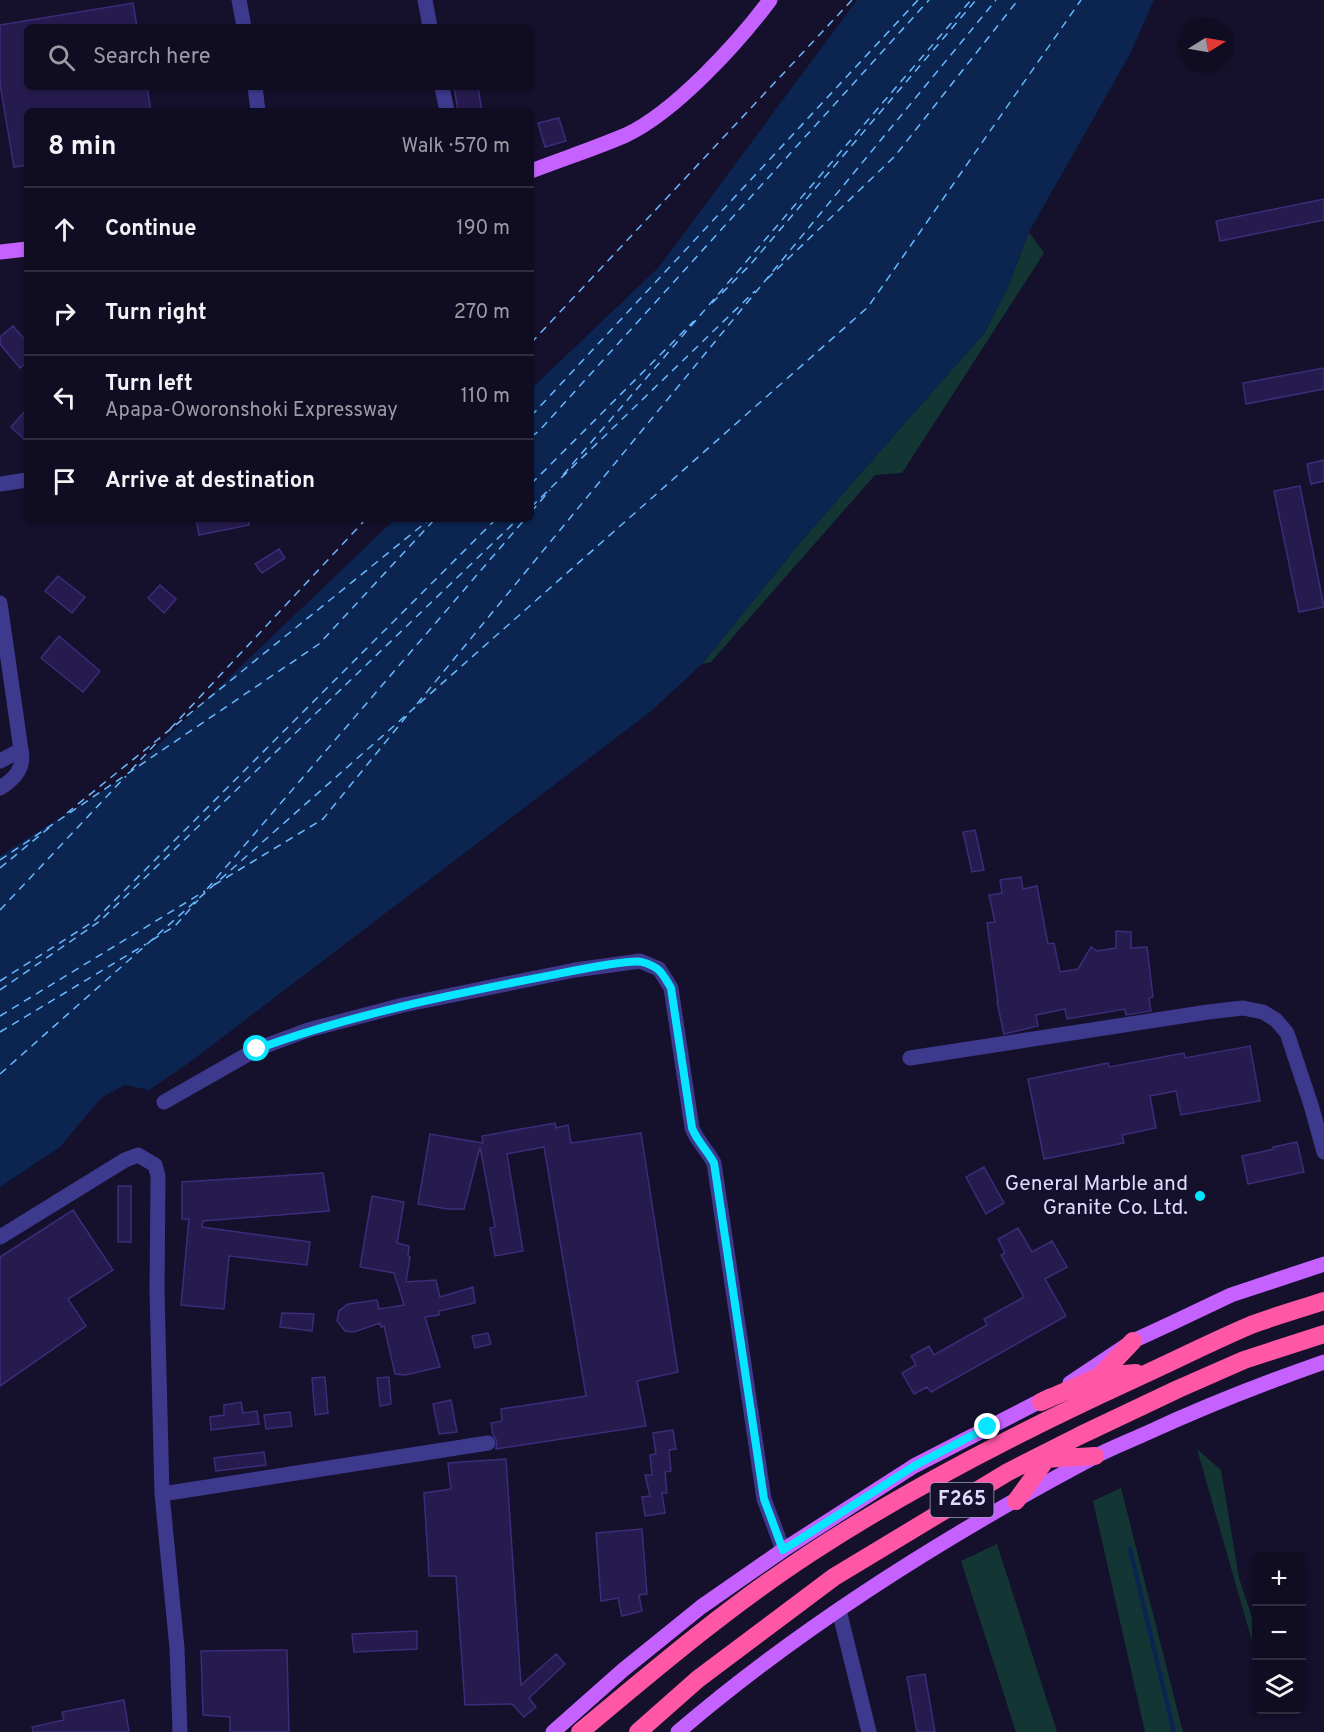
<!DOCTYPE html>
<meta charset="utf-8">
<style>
:root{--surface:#100c21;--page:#19152a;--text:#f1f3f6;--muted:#9c9ba5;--line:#302c3f}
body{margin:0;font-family:Overpass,sans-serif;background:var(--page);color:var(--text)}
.controls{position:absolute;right:18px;bottom:18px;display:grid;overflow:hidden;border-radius:9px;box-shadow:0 2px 4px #0004}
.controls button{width:54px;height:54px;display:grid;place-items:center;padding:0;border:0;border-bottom:2px solid var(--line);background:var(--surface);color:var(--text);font:30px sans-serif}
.compass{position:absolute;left:1180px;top:18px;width:54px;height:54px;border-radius:50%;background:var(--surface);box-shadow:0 2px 4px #0004;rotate:79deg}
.stop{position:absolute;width:18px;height:18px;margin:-14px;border:4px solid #07e5ff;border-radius:50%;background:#fff}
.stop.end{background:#07e5ff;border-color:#fff;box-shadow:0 2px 6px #0008}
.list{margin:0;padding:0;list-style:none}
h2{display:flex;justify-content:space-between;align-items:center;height:78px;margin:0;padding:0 24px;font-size:26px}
h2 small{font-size:20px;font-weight:400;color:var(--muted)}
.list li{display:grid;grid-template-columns:39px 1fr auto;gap:18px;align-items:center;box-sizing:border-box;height:84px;padding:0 24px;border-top:2px solid var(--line)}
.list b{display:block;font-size:22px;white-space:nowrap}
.list p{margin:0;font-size:20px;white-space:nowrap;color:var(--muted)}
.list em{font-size:20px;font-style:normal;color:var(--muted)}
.icon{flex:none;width:33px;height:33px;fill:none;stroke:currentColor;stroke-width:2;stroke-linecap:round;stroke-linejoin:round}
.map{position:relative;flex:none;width:1324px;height:1732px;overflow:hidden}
.search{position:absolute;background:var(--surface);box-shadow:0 2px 4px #0004;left:24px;top:24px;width:510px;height:66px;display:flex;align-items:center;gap:15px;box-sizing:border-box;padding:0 21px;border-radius:9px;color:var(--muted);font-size:22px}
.panel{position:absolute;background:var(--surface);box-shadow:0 2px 4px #0004;left:24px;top:108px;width:510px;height:414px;border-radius:9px}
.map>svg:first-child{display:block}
</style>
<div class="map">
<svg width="1324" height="1732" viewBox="0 0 1324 1732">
<rect width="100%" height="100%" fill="#15102c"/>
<!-- green -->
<path fill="#133635" d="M1029 232 1044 253 902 473 875 475 711 662 702 664 803 539 985 332 1008 287Z
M1197 1449 1221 1470 1239 1578 1256 1630V1655Z
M1121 1488 1183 1732H1145L1093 1501Z
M997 1544 1057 1732H1016L961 1561Z"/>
<!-- water -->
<path fill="#0b2450" d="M857 0H1154L1131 52 1029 232 1008 287 985 332 803 539 702 664 650 712 190 1062 149 1090 125 1085 101 1098 60 1147 0 1187V856L127 775 395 519H531V389L659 267Z"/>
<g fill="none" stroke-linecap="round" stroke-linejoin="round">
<!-- stream -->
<path stroke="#0b2450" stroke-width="4.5" d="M1130 1549 1174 1732"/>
<!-- ferry -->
<path stroke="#69b9ff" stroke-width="1.5" stroke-dasharray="8 6" stroke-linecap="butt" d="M767 279 895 156 1018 0
M712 303 750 265 976 0
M531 343 852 0
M531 416 918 0
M531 437 539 431 929 0
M563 475 971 0
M531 484 694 321
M531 507 755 291
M531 512 550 490
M417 704 996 0
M170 729 366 519
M131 770 160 739
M67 813 430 519
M0 860 319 644 435 519
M0 868 50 827
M214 885 323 819 410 712
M207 889 525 519
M0 910 126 776
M152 940 175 926 198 900
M0 981 94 921 496 519
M0 990 100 921 518 519
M0 1016 205 891
M0 1032 146 944
M0 1074 868 307 1081 0"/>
</g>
<!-- building -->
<path fill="#261b4e" stroke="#3c2c7a" stroke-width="1.5" d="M133 3 137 27H27V87H147L151 111H27V165L14 167 0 84V25Z
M454 87H478L482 111H458Z
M559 118 566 141 545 147 538 123Z
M1324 199V220L1220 241 1216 221Z
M13 326 27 342V362L20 368 0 344V337Z
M1324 368V389L1246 404 1243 383Z
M27 409V442L11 427Z
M1324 460V481L1311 484 1307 464Z
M1300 486 1324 607 1299 612 1274 491Z
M196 519H249V525L199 535Z
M279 549 285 558 262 573 255 564Z
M58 576 85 597 72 613 45 591Z
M160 585 176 599 164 613 148 598Z
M59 636 100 671 83 692 41 658Z
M975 830 984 870 972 872 963 832Z
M1021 877 1023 889 1037 886 1048 944 1054 943 1060 972 1078 969 1091 947 1097 951 1116 948V931L1131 932V948L1147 947 1153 997 1149 998 1151 1011 1126 1015 1125 1009 1067 1019 1065 1009 1036 1015 1038 1026 1004 1034 997 1002H998L987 923 995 922 989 895 1002 893 1000 880Z
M1250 1046 1260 1101 1181 1115 1176 1091 1150 1096 1156 1128 1122 1135 1124 1143 1044 1159 1028 1079 1108 1063 1109 1067 1184 1053 1185 1058Z
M555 1123 556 1128 568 1125 571 1143 641 1133 678 1372 637 1381 646 1426 496 1449 497 1441 493 1435 491 1423 502 1421 501 1409 586 1396 544 1147 507 1154 523 1251 495 1256 490 1228 495 1227 480 1147 464 1209H447L418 1204 430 1134 483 1143 482 1136Z
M1297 1142 1304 1172 1248 1184 1242 1156 1274 1149 1273 1147Z
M984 1167 1004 1203 986 1214 966 1177Z
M323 1173 329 1211 203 1221 202 1227 310 1242 307 1265 229 1256 224 1309 181 1305 189 1219H182V1182Z
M118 1186H131V1242H118Z
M372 1196 404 1202 397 1243 409 1246 408 1256 410 1257 406 1282 436 1280 440 1297 473 1287 475 1303 439 1311V1315L425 1317 440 1367 405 1375 395 1374 384 1326 381 1327 380 1323 354 1332 345 1331 337 1321 339 1311 348 1304 377 1300 379 1309 404 1305 394 1273 360 1267Z
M73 1210 113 1270 68 1299 86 1326 0 1386V1257Z
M1018 1228 1032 1252 1052 1241 1067 1267 1045 1279 1066 1316 931 1392 927 1387 914 1394 902 1373 916 1365 911 1356 929 1346 934 1355 987 1325 984 1319 1024 1297 1001 1255 1005 1253 998 1239Z
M282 1313 314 1314 312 1331 280 1327Z
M488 1333 491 1344 475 1348 472 1336Z
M325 1377 328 1413 315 1415 312 1378Z
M389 1377 391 1404 380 1406 377 1378Z
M451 1400 457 1432 439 1434 433 1404Z
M241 1402 243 1413 257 1411 259 1424 211 1430 210 1417 224 1415V1405Z
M290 1412 292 1426 266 1429 264 1415Z
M673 1430 676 1449 669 1450 671 1471 665 1472 667 1493H662L665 1513 645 1516 642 1497 650 1496 645 1475H652L650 1455 656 1454 653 1433Z
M264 1452 266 1465 216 1471 214 1458Z
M506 1459 521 1685 556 1654 565 1664 529 1698 536 1707 524 1717 512 1704 465 1705 456 1576H429L424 1493 451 1489 448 1463Z
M642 1529 647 1594 639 1595 642 1611 622 1616 618 1598 601 1601 596 1533Z
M417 1631V1649L354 1652 352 1634Z
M265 1650H287L289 1732H230V1717L203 1715 201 1651Z
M925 1674 935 1732H917L907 1677Z
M124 1700 129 1732H33L32 1727 64 1720 62 1712Z"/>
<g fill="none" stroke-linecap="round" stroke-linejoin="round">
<!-- minor -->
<path stroke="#3d398c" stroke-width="15" d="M239 0 244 27
M425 0 430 27
M255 87 258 111
M442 87 447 111
M0 484 27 480
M0 603 21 750 0 761
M0 788C15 779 25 768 21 750
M910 1058 1208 1012 1243 1008 1263 1012 1276 1020 1287 1033 1311 1105 1324 1152
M164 1102 257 1049 308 1030 403 1005 575 970 640 961 659 969 671 988 692 1128C697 1141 707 1150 714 1163L764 1499 783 1550
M0 1237 125 1160 138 1155 155 1165 158 1176 157 1292 162 1494 177 1648 180 1732
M162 1494 488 1443
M839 1610 869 1732"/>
<!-- major -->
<path stroke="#c562ff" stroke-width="15" d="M531 171C562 159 596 148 626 135 675 112 738 43 770 0
M0 252 27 249
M1070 1383 1133 1341 1172 1323 1231 1295 1324 1264
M553 1732 623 1670 701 1607 783 1550 914 1466 1050 1396
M678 1732C804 1624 947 1535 1094 1457 1111 1448 1129 1441 1147 1433 1205 1406 1264 1383 1324 1362"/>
<!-- highway -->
<path stroke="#ff56a6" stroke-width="18" d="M1097 1379 1133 1341
M1041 1402 1100 1376 1136 1373
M1044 1459 1095 1456
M1016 1501 1048 1457 1054 1453
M580 1732C654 1670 728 1607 809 1554 911 1487 1021 1431 1132 1380 1172 1362 1211 1342 1251 1325 1275 1316 1300 1309 1324 1301
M638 1732 698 1679 834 1577 1008 1472 1081 1435 1178 1389 1244 1360 1324 1334"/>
</g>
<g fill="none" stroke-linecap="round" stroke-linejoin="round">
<!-- route -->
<path stroke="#07e5ff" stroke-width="8" d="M257 1049C356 1013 454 994 557 974 572 971 631 959 642 962 660 967 662 973 671 988L692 1128C697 1141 707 1150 714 1163L764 1499 783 1550 914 1466 988 1427"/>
</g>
<!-- markers -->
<circle fill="#07e5ff" stroke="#15102c" stroke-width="2" cx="1200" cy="1196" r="6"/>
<g text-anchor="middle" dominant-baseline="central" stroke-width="4.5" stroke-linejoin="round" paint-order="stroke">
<!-- shield labels -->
<rect fill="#15102c" stroke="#a29ec0" stroke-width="1.5" x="930.5" y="1483" width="63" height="34" rx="4.5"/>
<g font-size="20" font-weight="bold" fill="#dfdbff">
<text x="962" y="1500">F265</text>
</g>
<!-- poi labels -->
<g font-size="21" fill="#dfdbff" stroke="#15102c" text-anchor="end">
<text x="1188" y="1184">General Marble and<tspan x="1188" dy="24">Granite Co. Ltd.</tspan></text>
</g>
</g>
</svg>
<div class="controls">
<button>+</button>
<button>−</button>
<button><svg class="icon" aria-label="layers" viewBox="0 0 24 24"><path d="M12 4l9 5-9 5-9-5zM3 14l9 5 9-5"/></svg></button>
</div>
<svg class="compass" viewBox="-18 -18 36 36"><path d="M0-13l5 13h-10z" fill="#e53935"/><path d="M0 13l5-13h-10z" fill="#9c9ba5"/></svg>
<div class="stop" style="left:257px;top:1049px"></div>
<div class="stop end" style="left:988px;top:1427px"></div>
<div class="search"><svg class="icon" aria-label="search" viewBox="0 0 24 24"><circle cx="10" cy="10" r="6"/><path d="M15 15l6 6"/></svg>Search here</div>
<section class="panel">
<h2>8 min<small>Walk · 570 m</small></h2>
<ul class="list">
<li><svg class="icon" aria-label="ahead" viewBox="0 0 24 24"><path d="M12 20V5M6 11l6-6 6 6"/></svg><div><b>Continue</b></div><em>190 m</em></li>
<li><svg class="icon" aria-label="right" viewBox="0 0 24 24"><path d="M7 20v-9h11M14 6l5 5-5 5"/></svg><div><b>Turn right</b></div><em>270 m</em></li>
<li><svg class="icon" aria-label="left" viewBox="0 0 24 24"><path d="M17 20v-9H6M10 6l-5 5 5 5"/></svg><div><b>Turn left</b><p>Apapa-Oworonshoki Expressway</p></div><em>110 m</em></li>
<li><svg class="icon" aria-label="arrive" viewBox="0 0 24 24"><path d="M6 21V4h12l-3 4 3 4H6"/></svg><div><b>Arrive at destination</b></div></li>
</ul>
</section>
</div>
